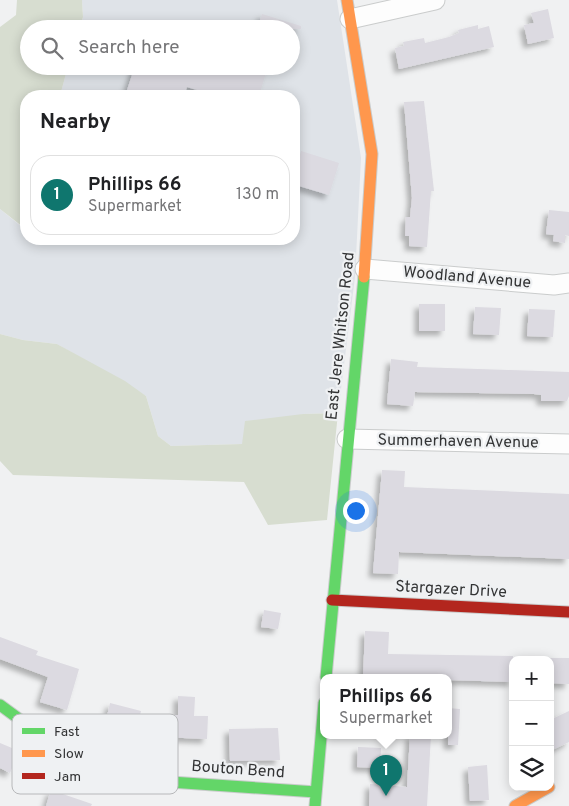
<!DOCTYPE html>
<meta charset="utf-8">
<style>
:root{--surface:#fff;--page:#f2f2f2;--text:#202124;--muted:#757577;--line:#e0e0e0;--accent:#0f766e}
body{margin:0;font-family:Overpass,sans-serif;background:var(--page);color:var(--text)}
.controls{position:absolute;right:15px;bottom:15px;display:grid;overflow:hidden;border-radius:10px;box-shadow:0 2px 12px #0003}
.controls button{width:45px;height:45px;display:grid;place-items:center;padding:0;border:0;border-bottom:1px solid var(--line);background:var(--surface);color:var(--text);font:25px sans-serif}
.you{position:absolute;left:355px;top:510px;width:18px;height:18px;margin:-12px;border:4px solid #fff;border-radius:50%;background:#1a73e8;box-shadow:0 0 0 8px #1a73e833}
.badge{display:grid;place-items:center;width:32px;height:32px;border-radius:50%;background:var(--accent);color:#fff;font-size:16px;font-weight:700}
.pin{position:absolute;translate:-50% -41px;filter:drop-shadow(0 1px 2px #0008)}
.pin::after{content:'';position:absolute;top:26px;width:18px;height:15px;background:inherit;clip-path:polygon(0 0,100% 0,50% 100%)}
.popup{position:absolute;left:320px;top:674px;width:132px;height:65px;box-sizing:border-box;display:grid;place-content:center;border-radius:10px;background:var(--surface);filter:drop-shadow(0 1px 4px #0005);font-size:16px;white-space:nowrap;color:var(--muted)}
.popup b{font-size:19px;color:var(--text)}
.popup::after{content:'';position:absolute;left:50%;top:100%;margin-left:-10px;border:10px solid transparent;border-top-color:var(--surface)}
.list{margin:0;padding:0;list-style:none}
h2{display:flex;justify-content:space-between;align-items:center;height:65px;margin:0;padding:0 20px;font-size:21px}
h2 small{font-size:16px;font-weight:400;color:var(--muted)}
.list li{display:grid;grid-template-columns:32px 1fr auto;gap:15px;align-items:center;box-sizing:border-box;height:80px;margin:0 10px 10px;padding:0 10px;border:1px solid var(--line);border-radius:20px}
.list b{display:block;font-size:19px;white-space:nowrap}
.list p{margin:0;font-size:16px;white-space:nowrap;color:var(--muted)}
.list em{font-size:16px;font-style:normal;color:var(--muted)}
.icon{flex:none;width:28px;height:28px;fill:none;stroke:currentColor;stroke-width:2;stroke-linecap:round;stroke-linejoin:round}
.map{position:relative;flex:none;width:569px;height:806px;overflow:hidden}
.search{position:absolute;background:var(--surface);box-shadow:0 2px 12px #0003;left:20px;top:20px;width:280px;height:55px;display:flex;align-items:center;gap:12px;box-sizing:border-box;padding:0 18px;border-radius:28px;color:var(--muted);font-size:19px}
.panel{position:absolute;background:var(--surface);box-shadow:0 2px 12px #0003;left:20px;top:90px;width:280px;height:155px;border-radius:20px}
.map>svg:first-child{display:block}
</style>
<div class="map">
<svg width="569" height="806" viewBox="0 0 569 806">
<defs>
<filter id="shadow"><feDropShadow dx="-4.5" dy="4.5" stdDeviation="2.5" flood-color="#0004"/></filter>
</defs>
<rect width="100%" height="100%" fill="#f0f1f2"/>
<!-- built -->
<path fill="#dfe3e8" d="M82 0H337L361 158 355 277 338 413 303 414 242 444 171 446 158 436 146 396 57 344 23 340 0 334V209L22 227 26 214V239H294V96H60L68 66H291V29H79L83 17Z"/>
<!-- green -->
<path fill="#d7ddd0" d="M17 0H82L83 17 79 29H29V66H68L60 96H26V214L23 227 0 209V27L16 15Z
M0 334 23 340 57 344 125 381 146 396 158 436 171 446 242 444 245 421 303 414 338 413 327 520 268 525 244 482 13 475 0 461Z"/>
<!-- building -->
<path fill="#dcdae1" filter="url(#shadow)" d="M548 9 554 38 528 44 524 25 534 23 531 13Z
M262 14 301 26V29H257Z
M478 25V29L489 26 494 47 399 69 395 48 404 46 403 42 424 38 425 43 449 37 459 33 458 30Z
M135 66H268L259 96H217L187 87 184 96H125Z
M424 101 434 191H431L427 247 409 246V236H405L406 217H410L412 198 404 102Z
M301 151 339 163 329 195 299 186 300 181 294 179V153L300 155Z
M549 210 569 212V236L565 235V243L553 241 554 235 546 234Z
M419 304H445V331H419Z
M475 307 501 308 499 335 473 334Z
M529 309 555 310 553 337 527 336Z
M391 359 418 362 417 367 569 372V396L567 401H541V395L534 394 415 392 413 406 387 404Z
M382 470 405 471 404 487 569 494V559L399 552 398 574 373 573Z
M264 610 281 613 278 629 261 627Z
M365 631 389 632 388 654 513 656V682L448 680V677H363Z
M0 637 38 651 36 655 79 669 67 710 40 702 48 677 0 659Z
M550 658H569V684L550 683Z
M178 696 195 697 194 716H208L207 739 160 737 161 715H178Z
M110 703 141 711 136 732 105 725Z
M448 708 460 709 458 745H448Z
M569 711V742L550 751V720Z
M278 728 280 760 230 761 229 729Z
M410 735H431L427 806H369L370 784 407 787Z
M0 743 19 751 10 773 0 768Z
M358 747 381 748 380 768 357 767Z
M487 765 489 800 470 801 468 767Z
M51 790 92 804 91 806H46Z"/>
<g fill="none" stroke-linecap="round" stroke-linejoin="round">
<!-- street casing -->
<g stroke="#cacccc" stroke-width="21">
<path id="street" d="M350 19 435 0
M365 269 554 285 569 283
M347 439 569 444"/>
</g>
<!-- fast casing -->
<g stroke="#cacccc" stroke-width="13">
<path id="fast" d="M326 677 364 277
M0 705 87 769 112 778 316 792
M315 806 324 703"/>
</g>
<!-- slow casing -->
<g stroke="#cacccc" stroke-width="13">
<path id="slow" d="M347 0 372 154 364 277
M515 806 549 787"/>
</g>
<!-- jam casing -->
<g stroke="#cacccc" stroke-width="13">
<path id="jam" d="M332 600 569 612"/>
</g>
<!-- street -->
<use href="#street" stroke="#fdfdfd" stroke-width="19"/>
<!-- fast -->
<use href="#fast" stroke="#63d668" stroke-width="11"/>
<!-- slow -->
<use href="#slow" stroke="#ff974d" stroke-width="11"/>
<!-- jam -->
<use href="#jam" stroke="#b3261e" stroke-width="11"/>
</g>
<g text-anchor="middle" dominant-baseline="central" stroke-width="4.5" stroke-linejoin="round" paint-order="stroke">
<!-- street labels -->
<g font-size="16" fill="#333435" stroke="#eff1f3">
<text transform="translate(467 278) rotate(5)">Woodland Avenue</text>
<text transform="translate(341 336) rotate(-84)">East Jere Whitson Road</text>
<text transform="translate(458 442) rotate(1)">Summerhaven Avenue</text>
<text transform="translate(451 590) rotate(3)">Stargazer Drive</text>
<text transform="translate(238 770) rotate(4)">Bouton Bend</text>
</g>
</g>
<!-- legend -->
<rect x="12" y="714" width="166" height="80" rx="8" fill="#eff1f3" stroke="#b7b8ba" stroke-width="1"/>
<rect x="22" y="728" width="23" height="6" fill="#63d668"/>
<rect x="22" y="750" width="23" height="7" fill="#ff974d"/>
<rect x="22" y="773" width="23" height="6" fill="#b3261e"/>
<g font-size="14" fill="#333435">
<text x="54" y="736">Fast</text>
<text x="54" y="758">Slow</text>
<text x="54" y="781">Jam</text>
</g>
</svg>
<div class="controls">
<button>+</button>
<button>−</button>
<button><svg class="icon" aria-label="layers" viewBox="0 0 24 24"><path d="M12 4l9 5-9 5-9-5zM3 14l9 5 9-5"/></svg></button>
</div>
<div class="you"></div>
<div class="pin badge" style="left:386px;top:796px">1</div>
<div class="popup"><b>Phillips 66</b>Supermarket</div>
<div class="search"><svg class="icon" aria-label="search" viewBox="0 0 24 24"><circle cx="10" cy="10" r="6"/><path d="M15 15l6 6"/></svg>Search here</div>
<section class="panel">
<h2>Nearby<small></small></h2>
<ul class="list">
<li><span class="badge">1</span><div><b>Phillips 66</b><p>Supermarket</p></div><em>130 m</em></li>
</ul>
</section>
</div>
